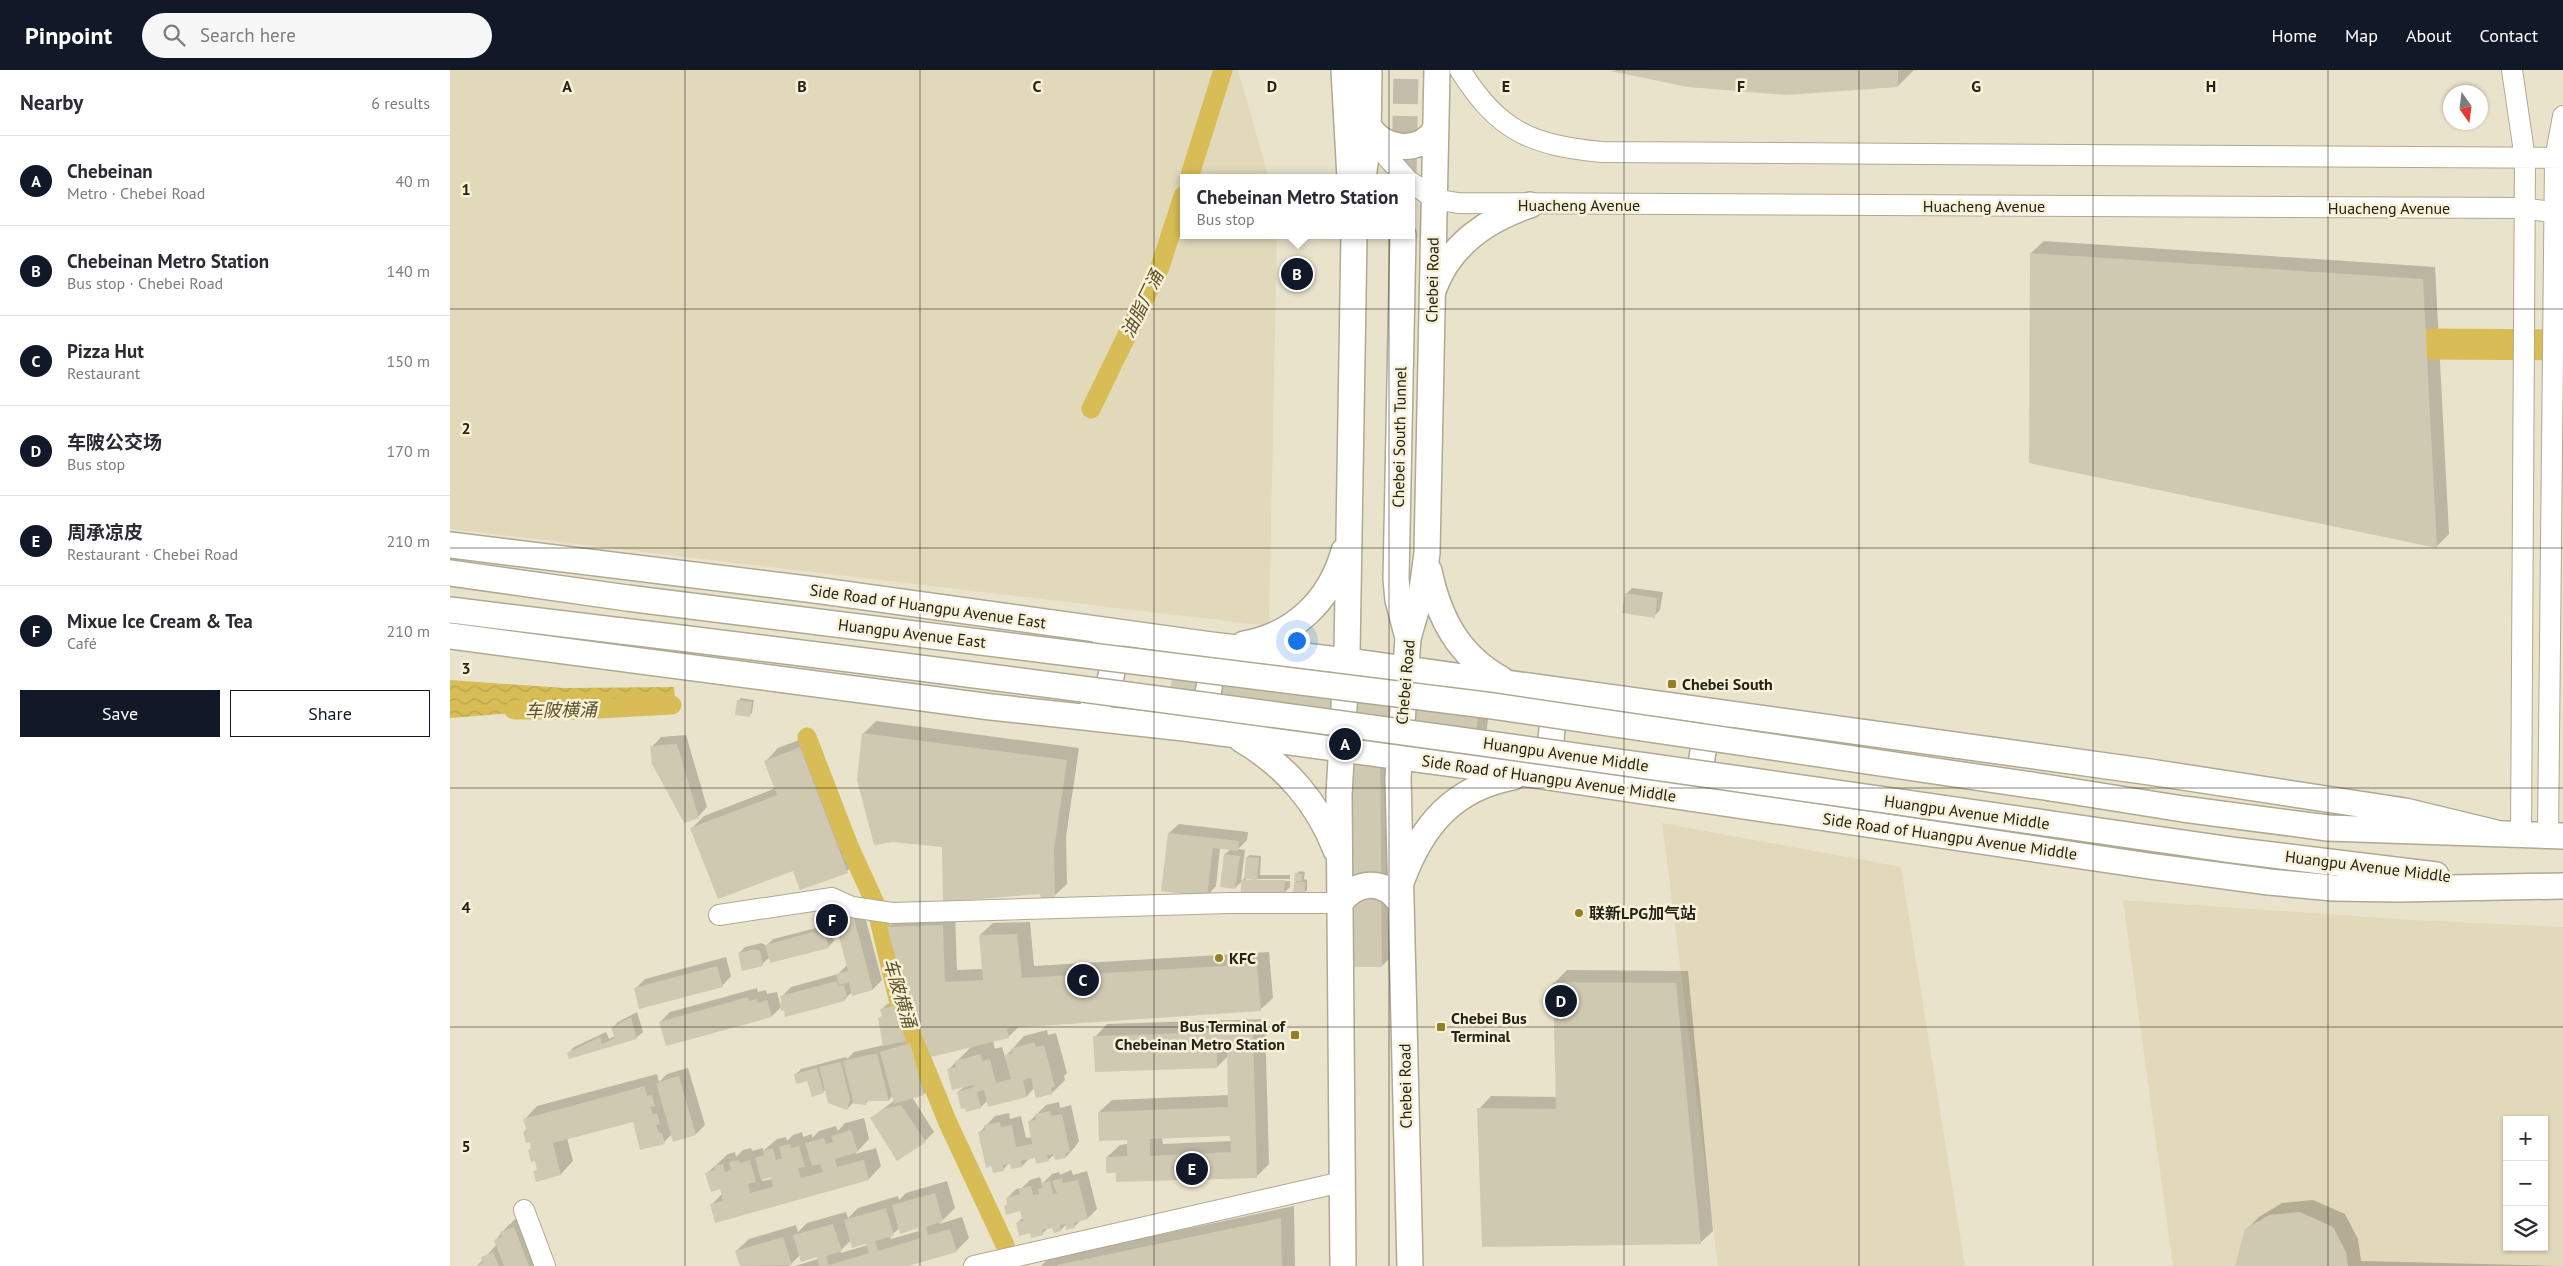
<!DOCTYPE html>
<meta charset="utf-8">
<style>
:root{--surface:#fff;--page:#f7f7f7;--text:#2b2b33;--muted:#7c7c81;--line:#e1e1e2;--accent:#111827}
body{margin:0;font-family:"PT Sans","Noto Sans SC",sans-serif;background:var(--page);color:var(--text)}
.controls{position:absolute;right:15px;bottom:15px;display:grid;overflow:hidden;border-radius:0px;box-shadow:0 1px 4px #0004}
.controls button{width:45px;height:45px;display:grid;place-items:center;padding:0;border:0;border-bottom:1px solid var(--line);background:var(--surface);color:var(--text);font:25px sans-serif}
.compass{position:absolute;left:1993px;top:15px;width:45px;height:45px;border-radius:50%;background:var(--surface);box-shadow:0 1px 4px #0004;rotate:166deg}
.you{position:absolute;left:846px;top:570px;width:18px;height:18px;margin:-12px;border:4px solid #fff;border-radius:50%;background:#1a73e8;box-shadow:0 0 0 8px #1a73e833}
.badge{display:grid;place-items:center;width:32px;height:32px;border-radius:50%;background:var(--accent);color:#fff;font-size:16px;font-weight:700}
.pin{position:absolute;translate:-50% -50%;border:2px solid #fff;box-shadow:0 1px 5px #0006}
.popup{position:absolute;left:730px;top:104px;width:235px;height:65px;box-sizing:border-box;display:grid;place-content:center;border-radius:0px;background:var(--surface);filter:drop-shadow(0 1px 4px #0005);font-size:16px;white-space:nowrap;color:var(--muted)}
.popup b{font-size:19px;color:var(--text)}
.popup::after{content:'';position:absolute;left:50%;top:100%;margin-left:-10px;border:10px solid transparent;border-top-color:var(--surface)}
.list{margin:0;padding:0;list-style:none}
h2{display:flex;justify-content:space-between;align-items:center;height:65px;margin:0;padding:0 20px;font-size:21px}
h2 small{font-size:16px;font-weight:400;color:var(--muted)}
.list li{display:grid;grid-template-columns:32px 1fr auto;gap:15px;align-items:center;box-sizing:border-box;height:90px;padding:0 20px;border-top:1px solid var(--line)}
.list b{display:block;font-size:19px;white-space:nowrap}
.list p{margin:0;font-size:16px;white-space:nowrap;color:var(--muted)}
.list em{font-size:16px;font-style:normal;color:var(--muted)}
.actions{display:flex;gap:10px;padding:15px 20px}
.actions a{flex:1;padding:11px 0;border:1px solid var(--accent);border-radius:0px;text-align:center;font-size:18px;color:var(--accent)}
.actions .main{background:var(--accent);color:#fff}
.icon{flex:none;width:28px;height:28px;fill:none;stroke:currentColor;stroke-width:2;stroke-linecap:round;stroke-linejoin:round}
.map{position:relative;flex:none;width:2113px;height:1196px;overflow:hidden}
header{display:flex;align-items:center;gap:30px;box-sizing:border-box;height:70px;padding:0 25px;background:var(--accent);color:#fff}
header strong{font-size:24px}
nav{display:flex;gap:28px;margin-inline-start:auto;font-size:18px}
.search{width:350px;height:45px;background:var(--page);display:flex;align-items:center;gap:12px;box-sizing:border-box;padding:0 18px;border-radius:28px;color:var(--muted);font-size:19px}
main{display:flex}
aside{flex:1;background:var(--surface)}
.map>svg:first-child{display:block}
</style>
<header>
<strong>Pinpoint</strong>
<div class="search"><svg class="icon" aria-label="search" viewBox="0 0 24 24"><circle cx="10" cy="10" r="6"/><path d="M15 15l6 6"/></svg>Search here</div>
<nav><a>Home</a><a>Map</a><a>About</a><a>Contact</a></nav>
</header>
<main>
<aside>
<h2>Nearby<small>6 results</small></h2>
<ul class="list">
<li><span class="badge">A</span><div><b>Chebeinan</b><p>Metro · Chebei Road</p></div><em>40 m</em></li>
<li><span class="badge">B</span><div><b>Chebeinan Metro Station</b><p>Bus stop · Chebei Road</p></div><em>140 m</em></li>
<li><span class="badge">C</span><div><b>Pizza Hut</b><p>Restaurant</p></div><em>150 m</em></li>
<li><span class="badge">D</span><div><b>车陂公交场</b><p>Bus stop</p></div><em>170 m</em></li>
<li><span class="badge">E</span><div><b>周承凉皮</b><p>Restaurant · Chebei Road</p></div><em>210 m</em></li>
<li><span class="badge">F</span><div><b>Mixue Ice Cream &amp; Tea</b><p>Café</p></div><em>210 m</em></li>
</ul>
<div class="actions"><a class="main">Save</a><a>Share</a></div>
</aside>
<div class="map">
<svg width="2113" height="1196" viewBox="0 0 2113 1196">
<defs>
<pattern id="water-waves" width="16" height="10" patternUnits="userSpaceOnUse" patternTransform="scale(1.25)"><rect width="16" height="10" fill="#d8bd57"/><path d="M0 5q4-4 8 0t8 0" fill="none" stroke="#b9a24b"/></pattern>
</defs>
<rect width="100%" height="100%" fill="#eae3cb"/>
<!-- built -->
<path fill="#e1d9ba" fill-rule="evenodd" d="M0 0H788L819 108H733V165H827L819 556 0 459Z
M1212 753 1451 797 1515 1196H1268Z
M1673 830 1963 850 2113 857V1196H1723ZM2057 1050H2094V1177H2057Z"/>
<!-- water -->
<path fill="url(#water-waves)" d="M0 610 114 618 224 617 225 630 0 648Z"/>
<!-- shadow -->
<path fill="#0003" fill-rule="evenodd" d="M1162 0H1464L1448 16 1238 15Z
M1594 171 1985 197 1999 464 1986 477 1581 183Z
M1182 518 1213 522 1210 540 1204 546 1176 524Z
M738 580 1042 619 1036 665 942 667 945 883 932 896 897 662 725 593Z
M291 628 304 630 302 643 300 645 288 631Z
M426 651 629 678 616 767 617 814 604 826 494 776 413 664Z
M236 665 257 737 248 747 202 677 211 667Z
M362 665 410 789 397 801 343 799 242 758 254 746 326 718 316 691 328 678Z
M729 754 798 762 797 770 788 779 795 780 791 812 785 818 775 784 781 779 770 778 766 816 757 826 719 763Z
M800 785 811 786 810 805H840V809H796V812L840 811V817L834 823 792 811 795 807 797 787Z
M849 801 855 802 854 809 857 810V820L854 823H845L846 804Z
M411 832 432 910 423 919 402 922 394 930 334 939 331 937 322 946 210 952 220 942 307 918 308 922 316 920 317 924 327 922 330 934 333 931 332 926 341 917 388 904 397 895 388 858 381 860 384 871 378 877 320 887 312 894 289 883 295 877 312 873 316 876 323 869 370 857 378 860 375 849 385 839Z
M505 843 507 900 533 899 530 865 543 853 580 852 584 896 819 882 823 928 810 940 570 956 558 967 543 971 545 979 552 977 555 987 574 966 597 960 598 965 606 963 617 1003 614 1006 615 1010 602 1023 585 1017 577 1026 539 1035 538 1030 531 1037 508 1022 515 1016 498 1000 522 976 438 858 450 845Z
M276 887 281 906 272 916 185 919 195 909Z
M1117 900 1238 901 1263 1161 1250 1173 1029 1039 1041 1026 1107 1027 1104 913Z
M451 931 461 964 458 968 469 965 483 1015 474 1024 462 1027 484 1062 475 1071 421 1048 445 1030 443 1025 439 1030 420 1029 415 1034 404 1032 397 1039 376 1020 362 1026 358 1010 345 1005 351 999 396 987 397 989 404 982 434 975 430 948 433 945 431 940 437 934Z
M187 942 193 962 186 968 118 984 124 977 156 962 159 969 165 966 162 958 168 952Z
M815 949 819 1094 807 1106 667 1101 657 1087 670 1075 678 1074V1069L649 1042 662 1030 779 1025 778 986 767 997 645 967 657 954ZM781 1064 782 1071 713 1074 712 1068Z
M238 998 255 1055 246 1064H222L214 1072 184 1051 117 1068 123 1091 111 1104 85 1102 88 1099 86 1089 79 1081 82 1077 74 1062 77 1059 75 1049 87 1036 207 1004 209 1012 217 1004Z
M609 1032 610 1038 621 1035 629 1071 625 1077 616 1087 605 1084 598 1090 586 1087 580 1088 572 1096 560 1092 553 1100 530 1062 545 1046 559 1043 560 1049 571 1046 576 1068 582 1067 579 1052 596 1035Z
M414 1048 419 1069 405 1084 426 1078 431 1096 419 1109 266 1151 261 1135 273 1123 271 1118 257 1103 278 1084 285 1082 286 1087 293 1080 301 1078 302 1081 313 1078V1081L327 1069 336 1067 337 1071 343 1065 352 1062 353 1067 362 1064V1068L369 1061 386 1056 388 1061 395 1053ZM321 1106 322 1109 312 1111V1109Z
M621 1100 623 1105 637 1101 647 1139 638 1148 631 1150 624 1157 616 1154 611 1160 604 1161 603 1156 599 1157 592 1164 581 1162 567 1153 573 1147 571 1139 555 1137 558 1133 557 1128 566 1119 572 1118 580 1110 590 1107 592 1114 602 1104 609 1102 610 1105Z
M497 1111 505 1138 489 1154 512 1147 519 1168 506 1181 453 1196H345L368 1189 367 1186 350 1185 339 1196H291L286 1181 299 1169 346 1155 348 1162 357 1153 396 1142 398 1148 408 1138 448 1126 449 1130 456 1123ZM468 1157 469 1161 441 1169 440 1166 450 1158ZM401 1170 417 1172 418 1175 391 1183 390 1181Z
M1863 1130 1895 1144 1908 1169 1911 1191 2108 1196H1786L1796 1160 1809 1147 1832 1133Z
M844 1136 845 1196H591L599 1188Z
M77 1145 97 1196H27L47 1174 46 1170 52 1162 64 1150Z"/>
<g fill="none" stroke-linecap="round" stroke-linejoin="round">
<!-- canal -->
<path stroke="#d8bd57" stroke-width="19" d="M739 108 773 0
M641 339 710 197 733 126
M64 640H131L222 635
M357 667 399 776 425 833 449 933 498 1053 555 1175"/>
<!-- river -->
<path stroke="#d8bd57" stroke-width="31" d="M1983 274 2113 275"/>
</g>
<!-- building -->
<path fill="#cfc9b2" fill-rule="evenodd" d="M1448 0V17L1336 25 1238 17 1160 1Z
M1580 183 1973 209 1987 478 1579 393Z
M1175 523 1207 528 1205 548 1172 543Z
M724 592 1030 631 1024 679 718 640Z
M287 630 302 632 300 647 285 645Z
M412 663 617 690 604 780 605 828H591L590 824 493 832 492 777 443 772 424 775 407 710Z
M227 674 249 748 234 753 202 694 200 676Z
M881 675H930L932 897H884Z
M350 677 398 803 350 820 343 801 268 829 240 758 327 725 314 691Z
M718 763 789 771 788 781 763 778 757 827 711 821Z
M774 784 790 786 785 819 770 817Z
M796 787 809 788 807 810 794 809Z
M845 803 852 804V811H844Z
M791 810H835L834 824H791Z
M844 812H855V824H843Z
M402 841 423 920 402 926 399 912 389 915 386 904 398 901 387 859 377 862 374 848Z
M493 855 495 912 533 910 529 865 567 864 572 908 807 894 811 941 557 958 559 968 481 987 457 928 437 857Z
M363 862 376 867 379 878 320 893 315 875Z
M305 879 310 881 313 896 292 901 288 883Z
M267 896 273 917 189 939 184 918Z
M387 911 388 916 394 915 397 927H394L395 931 335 947 334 940 331 941 329 933H332L330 926Z
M1103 912 1226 913 1251 1174 1032 1177 1027 1038 1106 1039Z
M298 927 299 931 306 929 308 933 317 930 322 947 216 976 209 952Z
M445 936 456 971 433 976 428 948 432 946 430 939Z
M181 947 187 969 119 989 117 983 150 967 152 974 165 968 161 958Z
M803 961 807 1108 666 1112V1103H656V1087L677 1086V1070L649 1071 648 1042 778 1037 777 980H767V998L645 1002 643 966ZM780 1066 781 1082 700 1086V1069Z
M584 972 586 977 594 975 605 1017 601 1018 603 1024 586 1028 581 1008 573 1010 577 1027 538 1037 534 1020 527 1022 531 1038 516 1042 515 1038 511 1039 507 1022 524 1017 523 1015 502 1020 497 999 506 997 505 991 531 984 532 991 540 989 546 1013 561 1009 554 985 562 983 561 979Z
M460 973 474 1025 444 1034 430 982Z
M427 983 439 1031H415L416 1035 404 1034 393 991Z
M391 992 400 1029 397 1040 378 1033 369 997Z
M367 998 374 1023 362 1027 357 1011 346 1014 344 1004Z
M229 1006 246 1065 223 1072 206 1013Z
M195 1016 197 1026 202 1025 205 1036 200 1037 203 1045 207 1043 210 1054 206 1055 209 1063H212L215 1074 190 1080 183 1052 103 1073 111 1105 86 1112 83 1101 87 1100 85 1091 81 1092 78 1080 81 1079 80 1072 76 1073 73 1062 77 1061 73 1049Z
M451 1035 476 1072 447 1091 420 1048 434 1039Z
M600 1041 601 1046 612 1044 620 1082 615 1083 616 1088 605 1090 603 1084 597 1086 599 1091 586 1094 585 1088 571 1091 572 1097 561 1099 560 1094 553 1095 554 1101 543 1103 541 1096 536 1098 528 1062 535 1060 534 1055 550 1052 551 1057 562 1055 566 1077 582 1074 578 1051 586 1050 585 1044Z
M401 1060 408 1082 385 1089 387 1097 414 1090 419 1110 265 1153 260 1134 273 1131 270 1119 261 1122 255 1103 265 1100 264 1096 273 1094 275 1102 281 1100 279 1092 289 1090 290 1093 300 1090 306 1112 298 1114 300 1123 323 1117 321 1107 311 1110 305 1088 314 1085 313 1081 323 1078 326 1090 332 1088 329 1077 340 1074 341 1078 349 1076 355 1097 348 1098 351 1108 373 1102 370 1094 362 1096 355 1073 374 1068 376 1074 383 1072 381 1066Z
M612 1108 613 1113 628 1110 638 1149 624 1153 625 1158 616 1160 615 1154 610 1155 611 1161 604 1163 602 1158 592 1160 593 1165 581 1168 580 1163 569 1166 566 1153 573 1151 570 1141 556 1145 554 1136 557 1135 556 1128 570 1124 569 1119 581 1116 583 1125 589 1124 588 1119 592 1118 591 1113 600 1111 603 1124 607 1123 602 1111Z
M485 1123 493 1151 476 1157 478 1165 500 1159 507 1182 458 1196H369L367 1187 351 1192 343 1165 383 1154 392 1181 376 1186 379 1195 419 1183 416 1174 402 1178 394 1150 436 1138 444 1166 425 1171 428 1181 470 1168 468 1158 450 1164 442 1135Z
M1850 1142 1883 1157 1896 1182 1898 1196H1785L1795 1159 1819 1145Z
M831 1148 832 1196H607V1195Z
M64 1157 79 1196H54L44 1170 52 1167 50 1162Z
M333 1167 342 1195 290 1196 285 1181Z
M43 1182 49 1196H27L33 1193 31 1187Z"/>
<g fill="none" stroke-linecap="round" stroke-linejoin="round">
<!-- major-tunnel -->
<path stroke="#c3bca8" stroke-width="25" stroke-dasharray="25 12" stroke-linecap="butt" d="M954 108 956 0"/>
<!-- minor casing -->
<g stroke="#afa992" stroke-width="22">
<path id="minor" d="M1010 0C1049 62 1081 75 1152 82L2113 88
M2062 0 2075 89 2071 765
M922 64 937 87 956 108
M961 112 984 129 1008 133 2074 138 2113 144
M2098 766 2105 89 2113 46
M269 845 382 828 402 837 442 843 779 833H890
M74 1140 95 1196
M524 1196 892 1112"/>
</g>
<!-- major casing -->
<g stroke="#afa992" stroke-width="28">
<path id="major" d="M894 0 900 108
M918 55C932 81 971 85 986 58
M913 108 918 72 919 0
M953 165 946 509 948 530 958 568
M984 218C1000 175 1038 149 1080 135
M0 475 365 520 761 575 897 591 1700 702 1955 741 2046 763
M979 501C989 548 1008 585 1051 609
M0 503 177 528
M0 540 172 561
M0 566 541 637 734 658 1079 704 1699 796 1819 812 1883 818 1949 819 2112 816
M794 574C844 565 880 531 894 481
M642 639C661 622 670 590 655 569
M741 652C760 634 766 604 753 581
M792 670C835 695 868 733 886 780
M1112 701C1096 680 1097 645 1121 630
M1601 718 1733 739 1878 758 2113 766
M1262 723C1245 699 1250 671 1271 652
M1595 753 1782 780 1986 805
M952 810C972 755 1004 718 1063 707
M890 833C907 810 933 809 950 832
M893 1196 889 725 897 584 904 165
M960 1196 948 708 958 568 972 520 977 483 987 0"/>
</g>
<!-- minor -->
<use href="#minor" stroke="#fff" stroke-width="20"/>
<!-- major -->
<use href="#major" stroke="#fff" stroke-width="25"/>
<!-- major-bridge casing -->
<g stroke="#afa992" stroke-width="28" stroke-linecap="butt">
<path id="major-bridge" d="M177 528 1043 636 1601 718
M172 561C647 618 1121 684 1595 753"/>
</g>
<!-- major-bridge -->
<use href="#major-bridge" stroke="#fff" stroke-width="25"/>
</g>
<!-- grid -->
<path fill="none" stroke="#25221a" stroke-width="1" stroke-opacity="0.55" d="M235 0V1196M470 0V1196M704 0V1196M939 0V1196M1174 0V1196M1409 0V1196M1643 0V1196M1878 0V1196M0 239H2113M0 478H2113M0 718H2113M0 957H2113"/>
<!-- markers -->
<g fill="#957f26" stroke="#f7f1d8" stroke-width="2">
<rect x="1217" y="609" width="10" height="10" rx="2.5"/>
<circle cx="1129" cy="843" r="5"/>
<circle cx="769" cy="888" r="5"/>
<rect x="986" y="952" width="10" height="10" rx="2.5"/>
<rect x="840" y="960" width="10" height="10" rx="2.5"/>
</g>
<g text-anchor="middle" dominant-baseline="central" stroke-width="5" stroke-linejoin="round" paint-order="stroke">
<!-- street labels -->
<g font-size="16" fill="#25221a" stroke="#f7f1d8">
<text x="1129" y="135">Huacheng Avenue</text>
<text x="1534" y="136">Huacheng Avenue</text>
<text x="1939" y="138">Huacheng Avenue</text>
<text transform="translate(982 210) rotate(-89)">Chebei Road</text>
<text transform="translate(949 367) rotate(-89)">Chebei South Tunnel</text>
<text transform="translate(478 536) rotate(8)">Side Road of Huangpu Avenue East</text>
<text transform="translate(462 563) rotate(7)">Huangpu Avenue East</text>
<text transform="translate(955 612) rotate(-85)">Chebei Road</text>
<text transform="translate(1116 684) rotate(8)">Huangpu Avenue Middle</text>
<text transform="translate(1099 708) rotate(8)">Side Road of Huangpu Avenue Middle</text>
<text transform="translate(1517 742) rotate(8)">Huangpu Avenue Middle</text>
<text transform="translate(1500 766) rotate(8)">Side Road of Huangpu Avenue Middle</text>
<text transform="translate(1918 796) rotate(7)">Huangpu Avenue Middle</text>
<text transform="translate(955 1016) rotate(-91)">Chebei Road</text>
</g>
<!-- poi labels -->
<g font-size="16" font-weight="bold" fill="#25221a" stroke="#f7f1d8" text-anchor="start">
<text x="1232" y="614">Chebei South</text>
<text x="1139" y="843">联新LPG加气站</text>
<text x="779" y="888">KFC</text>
<text x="1001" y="948">Chebei Bus<tspan x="1001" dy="18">Terminal</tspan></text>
<text x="835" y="956" text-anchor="end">Bus Terminal of<tspan x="835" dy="18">Chebeinan Metro Station</tspan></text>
</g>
<!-- water labels -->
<g font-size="18" font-style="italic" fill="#5e5228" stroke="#f7f1d8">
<text transform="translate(692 234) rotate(-64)">油脂厂涌</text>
<text transform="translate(111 640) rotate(-1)">车陂横涌</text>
<text transform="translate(450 923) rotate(73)">车陂横涌</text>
</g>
</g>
<g font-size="16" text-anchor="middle" font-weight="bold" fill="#25221a" stroke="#f7f1d8" stroke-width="5" stroke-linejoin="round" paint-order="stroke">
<text x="117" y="22">A</text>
<text x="352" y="22">B</text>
<text x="587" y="22">C</text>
<text x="822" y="22">D</text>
<text x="1056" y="22">E</text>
<text x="1291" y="22">F</text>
<text x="1526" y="22">G</text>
<text x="1761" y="22">H</text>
<text x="16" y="125">1</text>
<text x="16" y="364">2</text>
<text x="16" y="604">3</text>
<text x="16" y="843">4</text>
<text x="16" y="1082">5</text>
</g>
</svg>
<div class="controls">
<button>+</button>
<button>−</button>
<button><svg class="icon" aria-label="layers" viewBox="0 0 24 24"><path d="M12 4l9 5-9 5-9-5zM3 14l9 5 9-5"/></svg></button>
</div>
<svg class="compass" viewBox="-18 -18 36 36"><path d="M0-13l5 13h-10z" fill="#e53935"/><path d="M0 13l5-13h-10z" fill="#7c7c81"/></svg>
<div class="you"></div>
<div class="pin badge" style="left:895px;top:674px">A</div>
<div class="pin badge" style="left:847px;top:204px">B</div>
<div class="popup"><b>Chebeinan Metro Station</b>Bus stop</div>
<div class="pin badge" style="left:633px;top:910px">C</div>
<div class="pin badge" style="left:1111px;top:931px">D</div>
<div class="pin badge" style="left:742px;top:1099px">E</div>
<div class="pin badge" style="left:382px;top:850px">F</div>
</div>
</main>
